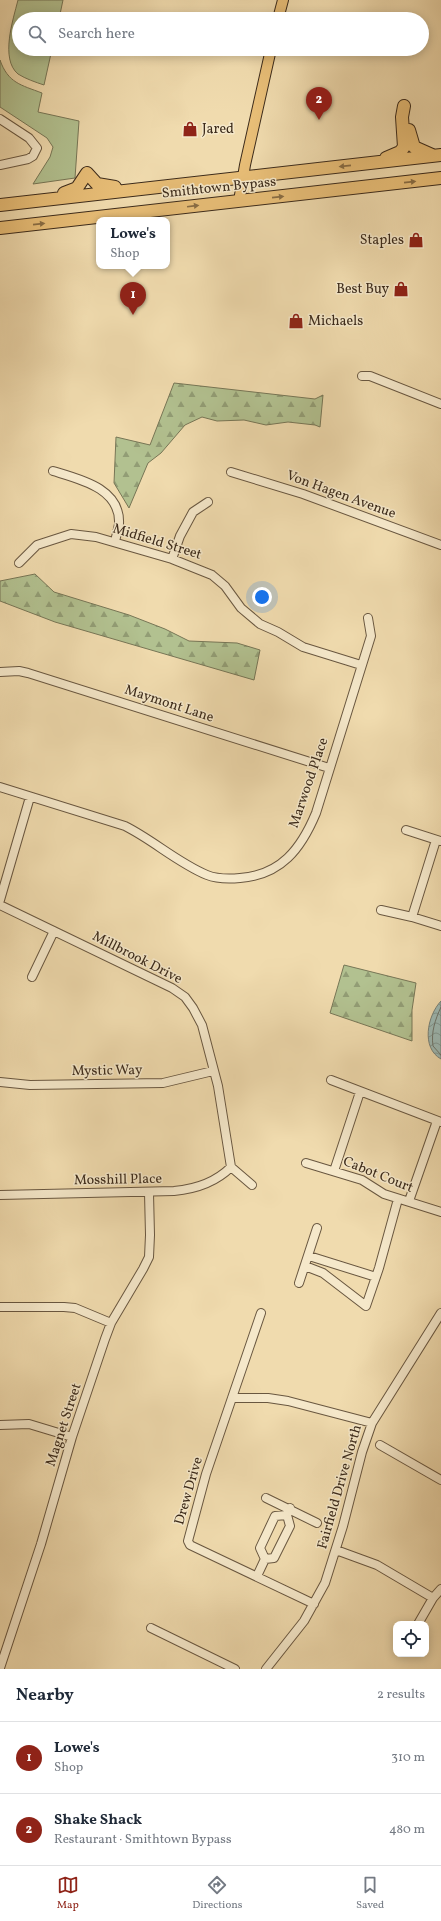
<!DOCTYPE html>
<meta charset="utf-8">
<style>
:root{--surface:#fff;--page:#f2f2f3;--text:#1f2937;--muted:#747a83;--line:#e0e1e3;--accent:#8f2418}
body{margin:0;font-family:Vollkorn,serif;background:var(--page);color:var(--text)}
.controls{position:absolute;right:12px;bottom:12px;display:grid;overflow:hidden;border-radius:8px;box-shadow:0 2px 10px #0003}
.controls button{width:36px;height:36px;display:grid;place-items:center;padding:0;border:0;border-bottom:1px solid var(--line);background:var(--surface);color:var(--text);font:20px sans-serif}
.you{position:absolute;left:262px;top:597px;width:14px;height:14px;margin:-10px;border:3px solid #fff;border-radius:50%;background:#1a73e8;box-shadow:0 0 0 6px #1a73e833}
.badge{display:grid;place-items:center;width:26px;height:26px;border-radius:50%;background:var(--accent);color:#fff;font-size:13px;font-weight:700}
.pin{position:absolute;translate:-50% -33px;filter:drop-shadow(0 1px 2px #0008)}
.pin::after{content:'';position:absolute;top:21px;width:14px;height:12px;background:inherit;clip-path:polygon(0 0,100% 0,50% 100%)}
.popup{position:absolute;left:96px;top:217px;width:74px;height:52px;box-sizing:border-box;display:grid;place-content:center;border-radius:8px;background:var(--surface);filter:drop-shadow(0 1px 3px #0005);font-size:13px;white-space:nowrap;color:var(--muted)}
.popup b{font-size:15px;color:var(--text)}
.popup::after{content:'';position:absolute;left:50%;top:100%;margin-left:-8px;border:8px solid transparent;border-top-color:var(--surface)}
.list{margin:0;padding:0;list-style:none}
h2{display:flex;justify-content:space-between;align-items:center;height:52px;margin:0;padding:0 16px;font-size:17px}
h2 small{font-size:13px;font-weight:400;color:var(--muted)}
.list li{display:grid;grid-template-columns:26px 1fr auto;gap:12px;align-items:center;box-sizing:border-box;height:72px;padding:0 16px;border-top:1px solid var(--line)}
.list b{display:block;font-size:15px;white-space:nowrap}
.list p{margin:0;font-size:13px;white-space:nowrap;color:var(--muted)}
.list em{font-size:13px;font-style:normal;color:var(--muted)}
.icon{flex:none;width:22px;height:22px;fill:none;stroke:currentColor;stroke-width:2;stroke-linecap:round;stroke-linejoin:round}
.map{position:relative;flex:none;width:441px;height:1669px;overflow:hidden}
.search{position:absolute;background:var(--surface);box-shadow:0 2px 10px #0003;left:12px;right:12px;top:12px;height:44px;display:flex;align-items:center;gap:10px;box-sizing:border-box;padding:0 14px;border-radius:22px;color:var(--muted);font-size:15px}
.sheet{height:196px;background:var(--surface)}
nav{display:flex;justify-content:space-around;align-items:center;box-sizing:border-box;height:56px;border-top:1px solid var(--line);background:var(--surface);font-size:11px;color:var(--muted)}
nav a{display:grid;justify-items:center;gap:2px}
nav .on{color:var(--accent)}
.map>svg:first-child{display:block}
</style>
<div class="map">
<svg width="441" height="1669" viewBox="0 0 441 1669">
<defs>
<pattern id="forest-firs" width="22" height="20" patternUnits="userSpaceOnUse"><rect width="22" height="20" fill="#b2c190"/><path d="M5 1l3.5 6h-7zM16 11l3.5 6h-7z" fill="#929d75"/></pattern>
<pattern id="water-waves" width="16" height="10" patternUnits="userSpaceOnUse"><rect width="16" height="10" fill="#9db9b4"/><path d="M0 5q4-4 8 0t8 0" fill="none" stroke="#819792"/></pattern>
</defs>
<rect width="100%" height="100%" fill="#f0dbae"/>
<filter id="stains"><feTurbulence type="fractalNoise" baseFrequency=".005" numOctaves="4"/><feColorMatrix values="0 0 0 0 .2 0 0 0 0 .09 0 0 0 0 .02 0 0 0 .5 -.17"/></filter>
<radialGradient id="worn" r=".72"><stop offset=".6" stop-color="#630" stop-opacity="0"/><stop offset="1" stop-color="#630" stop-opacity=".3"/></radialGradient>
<!-- grass -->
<path fill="#b2c190" stroke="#777656" d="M18 0H63L59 19H19V49H52L44 85C35 82 26 79 18 74 0 59 13 20 18 0Z
M0 60C8 83 21 85 42 93L38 112 79 121 75 178 33 184 50 157 53 147 47 138 0 107Z"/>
<!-- forest -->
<path fill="url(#forest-firs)" stroke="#777656" d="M174 383 315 399 323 395 320 427 315 425 288 422 266 425 244 420 217 421 202 417 185 425 161 453 148 463 129 508 114 483 116 437 150 445Z
M35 574 54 592 129 615 165 629 189 641 237 643 260 650 254 680 55 622 0 601V581Z
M344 965 416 983 412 1010V1041L330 1013Z"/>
<!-- water -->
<path fill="url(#water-waves)" stroke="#768077" d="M441 1001V1059C421 1048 427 1016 441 1001Z"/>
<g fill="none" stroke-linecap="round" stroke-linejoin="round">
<!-- shore -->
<path stroke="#6c7268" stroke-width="1" d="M441 1007C435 1020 431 1032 433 1046L441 1055"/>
<!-- minor casing -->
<g stroke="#695740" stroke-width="10">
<path id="minor" d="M0 119 29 138 37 148 33 156 28 159 0 165
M362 376H370L441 404
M53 471C79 479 121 488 119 524 118 530 116 536 115 542
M231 472 303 494 441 545
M172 559 180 536 193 512 208 502
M19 563 37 545 71 534 96 537 172 559 212 575 225 586 241 608 260 624 278 632 303 647 361 665
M0 672 19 671 28 673 329 768
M0 787 125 826C153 840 178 863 207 875 217 879 229 879 240 878 281 875 301 849 316 813L371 636 368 618
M406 830 440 841
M0 900 30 797
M0 905 172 988 185 997 193 1008 202 1025 218 1086 231 1167 252 1185
M381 910 412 917 441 926
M412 917 436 840
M32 977 54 931
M331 1080 441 1122
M0 1082 30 1085 163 1083 213 1071
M306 1163 362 1180 384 1194 441 1212
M334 1171 360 1092
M0 1195 174 1191C196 1189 215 1183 231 1167
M409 1201 437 1121
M309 1256 376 1277
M305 1266 323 1273 366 1306 379 1268 398 1199
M299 1283 317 1228
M0 1307H64L75 1308 111 1323
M261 1313 206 1474 188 1541 190 1545 314 1604
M232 1398H268L288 1401 372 1423
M0 1425 29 1424 72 1437
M380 1445 441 1480
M266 1498 317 1523
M336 1550 377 1565 433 1598
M265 1559 274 1558 290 1526 287 1515 290 1508
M257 1576 265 1559 260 1548 275 1516 287 1515
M418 1624 433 1598 441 1589
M151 1628 235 1669
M0 1668 41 1544 72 1437 105 1339 111 1323 143 1269 149 1257 150 1235 149 1193
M266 1669 304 1621 325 1583 343 1526 362 1452 372 1423 441 1313"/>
</g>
<!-- major casing -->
<g stroke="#3c2b1b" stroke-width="12">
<path id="major" d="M278 19 283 0
M239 201 245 165 271 49"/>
</g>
<!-- highway casing -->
<g stroke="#3c2b1b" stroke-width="14">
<path id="highway" d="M409 130 414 147 432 155
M386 158 400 152 404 147 402 117 404 106
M64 193 77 188 87 173 97 184 115 187
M0 205 441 155
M0 228 441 178"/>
</g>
<!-- minor -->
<use href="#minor" stroke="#f5e8ca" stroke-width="8"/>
<!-- major -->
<use href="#major" stroke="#e8be77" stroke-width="10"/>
<!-- highway -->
<use href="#highway" stroke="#e8be77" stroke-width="12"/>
</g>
<!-- one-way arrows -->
<defs><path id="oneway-solid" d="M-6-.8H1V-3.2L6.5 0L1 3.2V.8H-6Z"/></defs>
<g fill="#896d44">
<use href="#oneway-solid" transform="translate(345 166) rotate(174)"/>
<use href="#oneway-solid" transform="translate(410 182) rotate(-6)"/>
<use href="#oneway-solid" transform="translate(278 197) rotate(-6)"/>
<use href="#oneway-solid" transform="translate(193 206) rotate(-7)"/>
<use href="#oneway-solid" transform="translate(39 224) rotate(-6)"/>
</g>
<!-- icons -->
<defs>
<g id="shop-bare" transform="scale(1.2)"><path d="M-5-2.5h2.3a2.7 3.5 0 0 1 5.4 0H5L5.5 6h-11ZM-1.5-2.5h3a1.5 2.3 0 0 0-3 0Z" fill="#8f2418" stroke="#f5e8ca" stroke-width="2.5" paint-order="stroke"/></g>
</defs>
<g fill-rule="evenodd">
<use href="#shop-bare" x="190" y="129"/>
<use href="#shop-bare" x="416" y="240"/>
<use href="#shop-bare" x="401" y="289"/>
<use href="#shop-bare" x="296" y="321"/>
</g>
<g text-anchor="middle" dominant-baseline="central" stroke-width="3" stroke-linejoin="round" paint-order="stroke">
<!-- poi labels -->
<g font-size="14" fill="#3c2b1b" stroke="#f5e8ca" text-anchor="start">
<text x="202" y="129">Jared</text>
<text x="404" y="240" text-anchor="end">Staples</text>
<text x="389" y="289" text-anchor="end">Best Buy</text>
<text x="308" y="321">Michaels</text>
</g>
<!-- street labels -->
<g font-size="14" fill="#3c2b1b" stroke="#f5e8ca">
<text transform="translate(219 188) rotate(-6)">Smithtown Bypass</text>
<text transform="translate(341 495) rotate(20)">Von Hagen Avenue</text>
<text transform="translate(157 542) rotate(17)">Midfield Street</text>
<text transform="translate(169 704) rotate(18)">Maymont Lane</text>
<text transform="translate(309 783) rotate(-71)">Marwood Place</text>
<text transform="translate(137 958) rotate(27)">Millbrook Drive</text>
<text transform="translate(107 1071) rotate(-1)">Mystic Way</text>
<text transform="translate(378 1175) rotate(22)">Cabot Court</text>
<text transform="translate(118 1180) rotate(-1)">Mosshill Place</text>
<text transform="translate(64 1425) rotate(-72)">Magnet Street</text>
<text transform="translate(340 1487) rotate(-74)">Fairfield Drive North</text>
<text transform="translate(189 1491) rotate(-74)">Drew Drive</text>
</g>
</g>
<rect width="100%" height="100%" filter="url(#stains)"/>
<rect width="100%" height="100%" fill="url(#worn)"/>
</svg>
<div class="controls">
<button><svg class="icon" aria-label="locate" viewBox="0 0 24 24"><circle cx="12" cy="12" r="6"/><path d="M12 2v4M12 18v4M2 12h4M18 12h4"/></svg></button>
</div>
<div class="you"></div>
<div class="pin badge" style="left:133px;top:315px">1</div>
<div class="popup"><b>Lowe's</b>Shop</div>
<div class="pin badge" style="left:319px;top:120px">2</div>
<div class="search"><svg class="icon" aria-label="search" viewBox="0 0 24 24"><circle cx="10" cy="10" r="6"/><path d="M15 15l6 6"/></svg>Search here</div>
</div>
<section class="sheet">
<h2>Nearby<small>2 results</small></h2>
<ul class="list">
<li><span class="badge">1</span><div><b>Lowe's</b><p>Shop</p></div><em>310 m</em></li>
<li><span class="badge">2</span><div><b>Shake Shack</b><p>Restaurant · Smithtown Bypass</p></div><em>480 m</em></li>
</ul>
</section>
<nav>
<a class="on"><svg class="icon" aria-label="map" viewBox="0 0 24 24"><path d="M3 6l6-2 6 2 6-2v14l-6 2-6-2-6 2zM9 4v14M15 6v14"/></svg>Map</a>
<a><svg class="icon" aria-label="directions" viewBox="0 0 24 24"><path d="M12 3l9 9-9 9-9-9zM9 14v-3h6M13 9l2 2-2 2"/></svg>Directions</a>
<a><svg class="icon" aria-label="saved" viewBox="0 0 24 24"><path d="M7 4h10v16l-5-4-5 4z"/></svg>Saved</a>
</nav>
